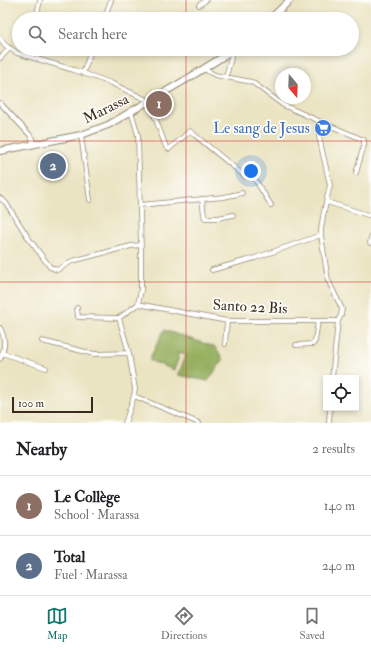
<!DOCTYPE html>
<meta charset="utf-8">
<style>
:root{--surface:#fff;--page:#f6f6f6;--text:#202124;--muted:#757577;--line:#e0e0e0;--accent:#0f766e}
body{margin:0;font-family:"IM FELL Double Pica",serif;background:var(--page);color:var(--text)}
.controls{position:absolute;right:12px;bottom:12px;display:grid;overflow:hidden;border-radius:0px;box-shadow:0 2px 6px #0003}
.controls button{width:36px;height:36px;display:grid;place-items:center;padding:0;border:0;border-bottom:1px solid var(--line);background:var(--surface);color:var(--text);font:20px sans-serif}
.compass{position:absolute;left:275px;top:68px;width:36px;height:36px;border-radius:50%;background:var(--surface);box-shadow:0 2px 6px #0003;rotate:161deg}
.scale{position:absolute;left:12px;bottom:10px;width:81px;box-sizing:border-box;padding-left:4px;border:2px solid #3b2a1e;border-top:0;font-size:11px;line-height:14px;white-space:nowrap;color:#3b2a1e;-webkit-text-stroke:3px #fdfcf7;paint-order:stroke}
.you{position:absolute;left:251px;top:171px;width:14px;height:14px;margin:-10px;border:3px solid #fff;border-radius:50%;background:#1a73e8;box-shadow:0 0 0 6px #1a73e833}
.badge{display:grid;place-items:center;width:26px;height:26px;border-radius:50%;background:var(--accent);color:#fff;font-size:13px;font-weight:700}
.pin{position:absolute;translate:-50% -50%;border:2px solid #fff;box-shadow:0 1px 4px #0006}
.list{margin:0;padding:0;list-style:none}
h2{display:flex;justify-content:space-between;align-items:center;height:52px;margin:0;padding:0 16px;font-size:17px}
h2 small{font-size:13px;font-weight:400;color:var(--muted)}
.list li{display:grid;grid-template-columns:26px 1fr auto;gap:12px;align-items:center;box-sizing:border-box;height:60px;padding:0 16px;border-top:1px solid var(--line)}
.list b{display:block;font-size:15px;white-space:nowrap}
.list p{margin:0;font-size:13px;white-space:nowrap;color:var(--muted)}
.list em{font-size:13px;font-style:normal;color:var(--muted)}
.icon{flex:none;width:22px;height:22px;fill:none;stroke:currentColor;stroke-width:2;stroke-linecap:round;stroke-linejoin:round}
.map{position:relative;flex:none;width:371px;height:423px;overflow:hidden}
.search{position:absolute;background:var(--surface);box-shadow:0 2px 6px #0003;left:12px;right:12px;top:12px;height:44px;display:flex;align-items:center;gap:10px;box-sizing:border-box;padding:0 14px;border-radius:22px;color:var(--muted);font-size:15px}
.sheet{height:172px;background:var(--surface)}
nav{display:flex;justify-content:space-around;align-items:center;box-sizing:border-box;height:56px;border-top:1px solid var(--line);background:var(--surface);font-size:11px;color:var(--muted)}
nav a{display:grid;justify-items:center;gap:2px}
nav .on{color:var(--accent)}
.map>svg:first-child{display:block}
</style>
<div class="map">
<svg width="371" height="423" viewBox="0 0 371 423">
<rect width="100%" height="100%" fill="#fdfcf7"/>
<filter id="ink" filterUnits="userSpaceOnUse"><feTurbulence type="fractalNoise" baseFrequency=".025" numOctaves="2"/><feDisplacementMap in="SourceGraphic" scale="8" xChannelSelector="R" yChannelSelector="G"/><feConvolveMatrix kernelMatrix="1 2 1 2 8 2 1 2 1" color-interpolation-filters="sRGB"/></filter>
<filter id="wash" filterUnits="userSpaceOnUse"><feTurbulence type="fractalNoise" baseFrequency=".012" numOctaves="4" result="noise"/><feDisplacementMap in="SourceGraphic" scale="16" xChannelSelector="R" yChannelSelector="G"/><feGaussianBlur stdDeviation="0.9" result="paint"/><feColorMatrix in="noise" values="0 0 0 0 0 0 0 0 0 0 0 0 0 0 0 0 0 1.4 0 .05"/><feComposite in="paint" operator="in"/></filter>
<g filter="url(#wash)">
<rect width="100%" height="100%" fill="#ebe4c3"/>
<!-- forest -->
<path fill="#96b061" stroke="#686d40" d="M164 330 215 347 223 360 208 381 178 375 186 355 179 352 177 356 179 357 174 370 149 360Z"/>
</g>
<g filter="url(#ink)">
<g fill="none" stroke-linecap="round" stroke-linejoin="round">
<!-- street casing -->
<g stroke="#938770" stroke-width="5.5">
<path id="street" d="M199 5 206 0
M36 19 40 0
M104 19 111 0
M0 38 5 45 17 53 74 70 100 79 111 83 149 101 166 147 169 149 190 131 246 177 254 178 271 205
M28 56 29 49
M0 58 10 48
M204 69 215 75 252 82 283 105 319 121V137L330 185 323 216 321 230V235L328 280 342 309 341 315 338 321 332 378
M83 73 92 49
M226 77 233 50
M0 103 30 135 32 138 33 144
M131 111 138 135 141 250V290L138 304
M319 121 364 140V145L356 173
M81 135 90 200
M0 198 6 203 29 239 50 267 57 270 72 261 131 246 141 245
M202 199 204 215 205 218H218L233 215
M327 202 371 216
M140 205 224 197 242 193
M370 243 371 238
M212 270 255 258 321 235
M138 304 227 321H338
M77 308 78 317 119 318
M0 328C6 339 5 348 0 359
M42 341 94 354 129 353
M225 344 227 321
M296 345 313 344 315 341 318 321
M2 353 46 368
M134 396 199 423
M125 423 134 396 135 389 129 353 119 318 138 304
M329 423 330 408"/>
</g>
<!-- secondary casing -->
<g stroke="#938770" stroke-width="8">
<path id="secondary" d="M270 19 290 0
M0 151 81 135 108 125 187 79 224 56 233 49"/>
</g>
<!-- street -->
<use href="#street" stroke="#fff" stroke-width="4"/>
<!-- secondary -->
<use href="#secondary" stroke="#fff" stroke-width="6"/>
</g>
</g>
<!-- grid -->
<path fill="none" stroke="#d62828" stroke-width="1" stroke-opacity="0.55" d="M186 0V19M186 49V423M0 141H371M0 282H371"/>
<!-- icons -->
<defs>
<g id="supermarket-disc" transform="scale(0.9)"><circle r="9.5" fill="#3f7fe0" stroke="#fdfcf7"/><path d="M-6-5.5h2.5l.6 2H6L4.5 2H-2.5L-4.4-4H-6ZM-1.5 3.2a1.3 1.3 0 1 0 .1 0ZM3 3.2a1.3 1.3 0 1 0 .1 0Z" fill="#fff"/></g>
</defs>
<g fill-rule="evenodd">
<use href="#supermarket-disc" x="323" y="128"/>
</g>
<g text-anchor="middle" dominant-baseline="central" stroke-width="3.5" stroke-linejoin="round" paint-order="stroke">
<!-- street labels -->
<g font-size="15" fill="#3b2a1e" stroke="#fdfcf7">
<text transform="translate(106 109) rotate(-26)">Marassa</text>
<text transform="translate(250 307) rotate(3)">Santo 22 Bis</text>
</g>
<!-- shop labels -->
<g font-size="15" fill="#366cbe" stroke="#fdfcf7" text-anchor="end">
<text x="310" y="128">Le sang de Jesus</text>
</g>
</g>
</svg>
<div class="controls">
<button><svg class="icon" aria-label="locate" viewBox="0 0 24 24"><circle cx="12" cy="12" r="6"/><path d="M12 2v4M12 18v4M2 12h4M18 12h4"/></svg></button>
</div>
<svg class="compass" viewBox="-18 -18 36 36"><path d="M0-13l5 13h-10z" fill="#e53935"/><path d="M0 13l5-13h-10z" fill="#757577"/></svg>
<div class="scale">100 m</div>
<div class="you"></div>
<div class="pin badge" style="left:159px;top:104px;background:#8d6e63">1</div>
<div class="pin badge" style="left:53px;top:166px;background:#5c6f8a">2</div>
<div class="search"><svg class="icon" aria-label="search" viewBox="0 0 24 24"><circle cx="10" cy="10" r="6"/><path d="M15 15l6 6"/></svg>Search here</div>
</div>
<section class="sheet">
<h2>Nearby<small>2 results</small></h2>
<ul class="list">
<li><span class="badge" style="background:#8d6e63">1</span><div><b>Le Collège</b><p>School · Marassa</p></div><em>140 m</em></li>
<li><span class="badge" style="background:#5c6f8a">2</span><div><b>Total</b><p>Fuel · Marassa</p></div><em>240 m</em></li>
</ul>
</section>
<nav>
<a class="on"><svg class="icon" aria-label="map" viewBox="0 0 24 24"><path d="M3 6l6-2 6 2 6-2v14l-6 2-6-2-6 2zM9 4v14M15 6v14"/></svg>Map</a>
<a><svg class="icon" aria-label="directions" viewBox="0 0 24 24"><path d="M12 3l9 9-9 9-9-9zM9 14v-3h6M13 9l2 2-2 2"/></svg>Directions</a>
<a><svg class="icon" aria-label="saved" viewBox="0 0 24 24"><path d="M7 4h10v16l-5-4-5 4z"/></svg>Saved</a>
</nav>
